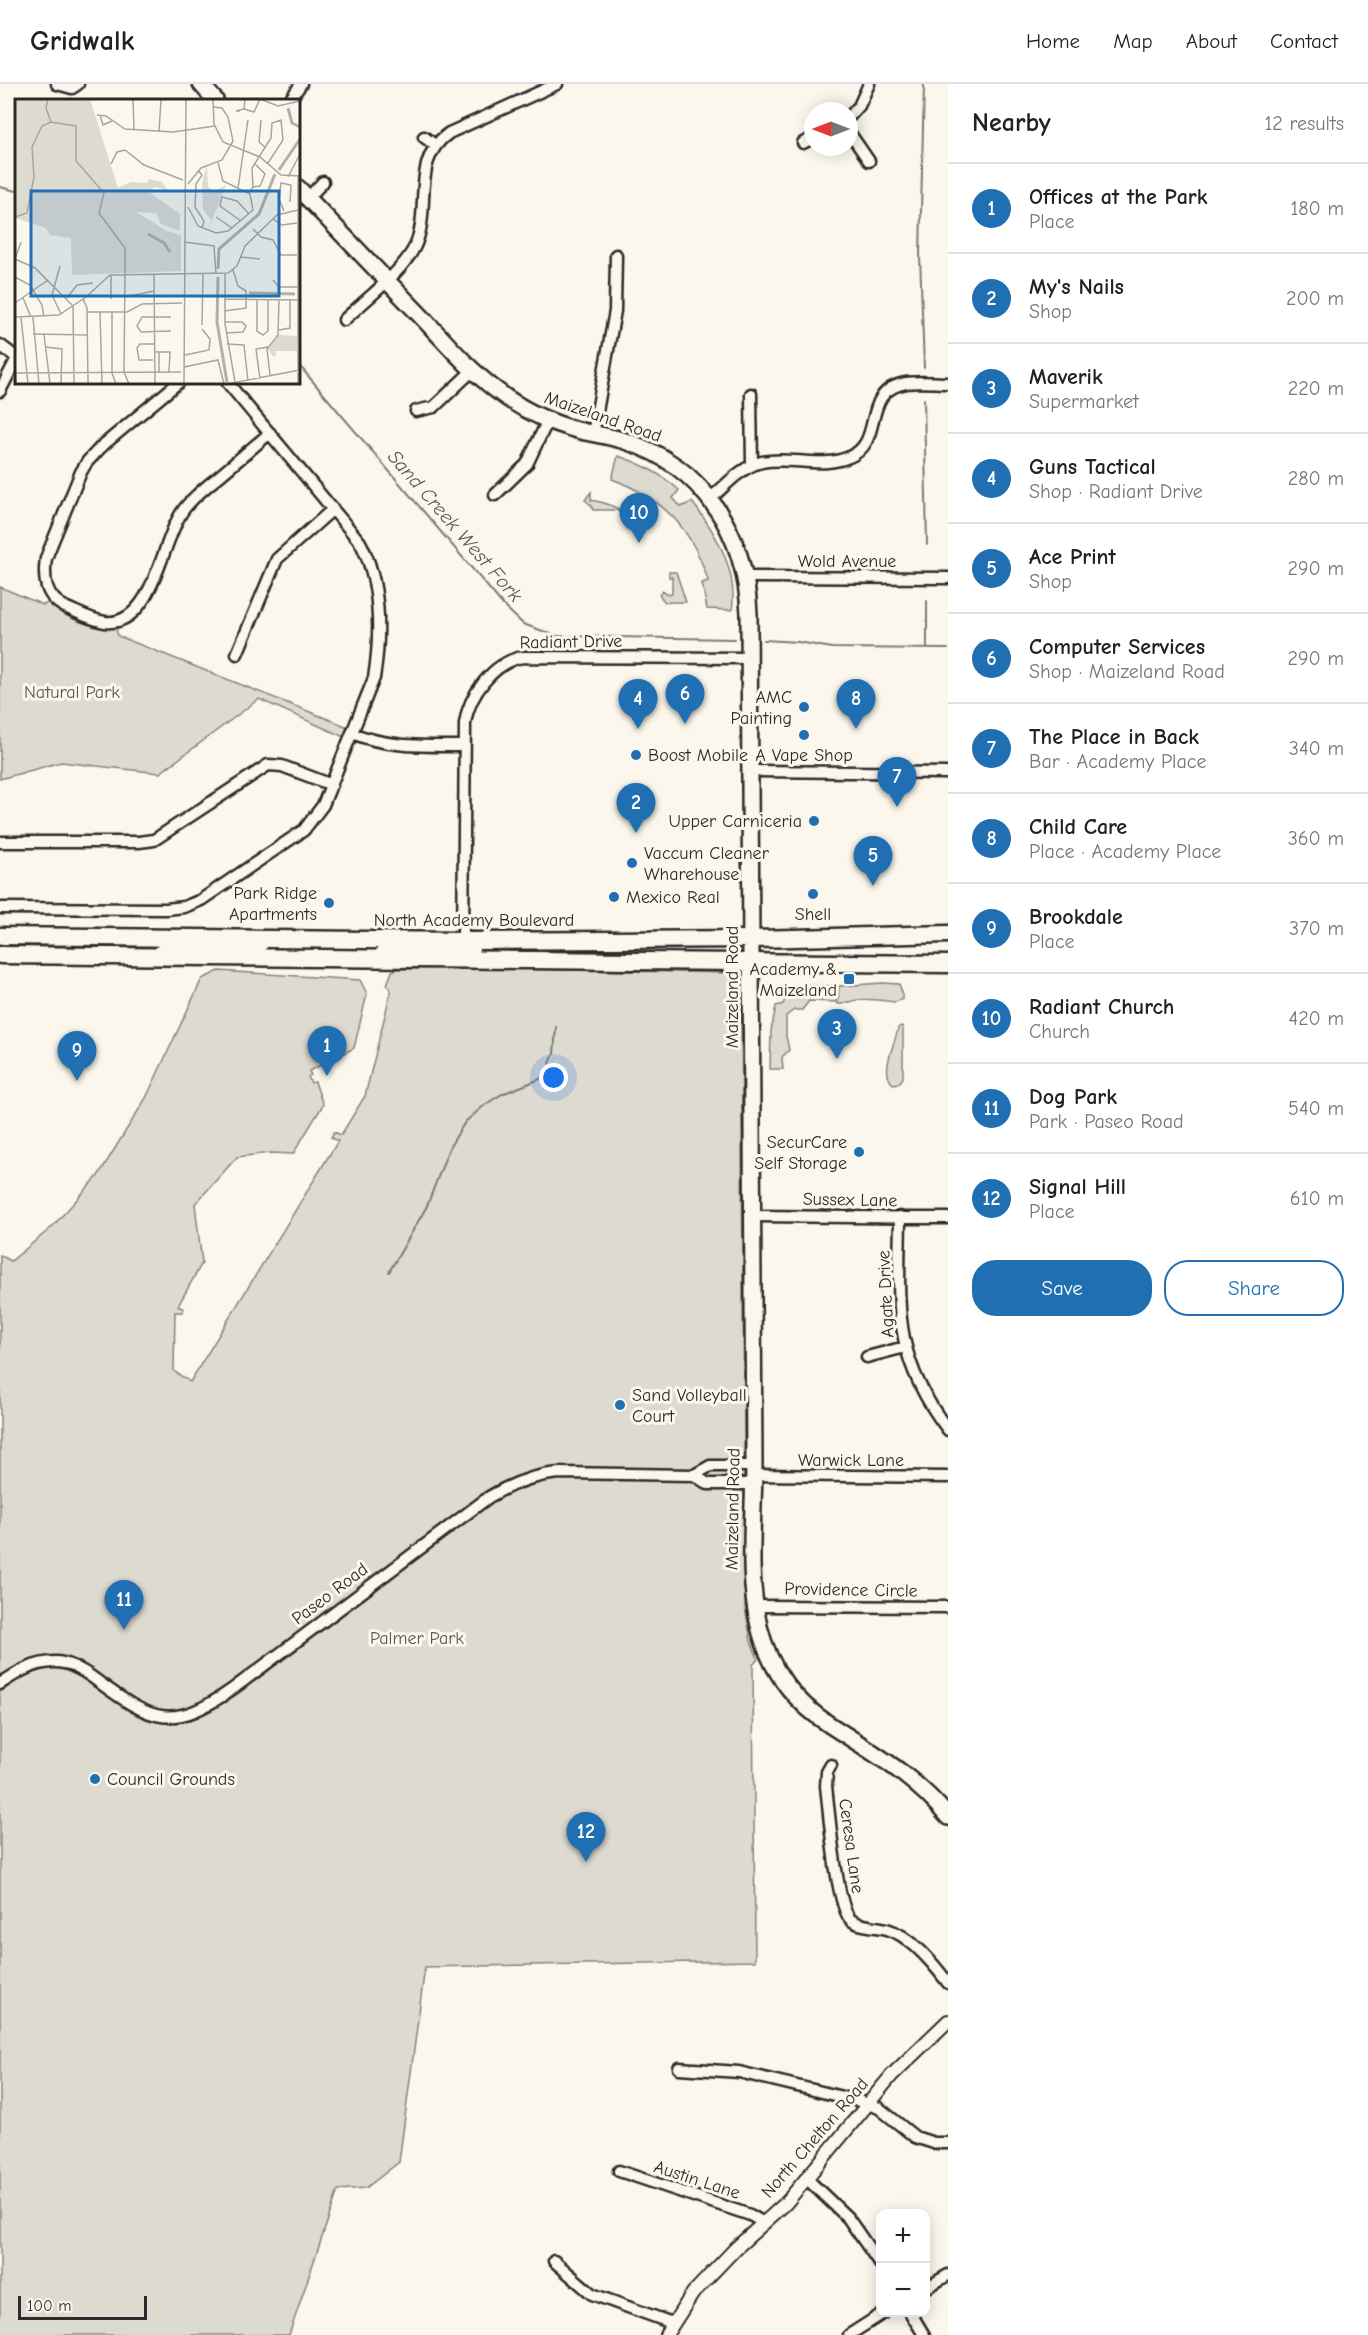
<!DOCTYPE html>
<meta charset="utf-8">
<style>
:root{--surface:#fff;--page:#f6f6f6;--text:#222;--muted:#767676;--line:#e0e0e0;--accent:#1f6fb2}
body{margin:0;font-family:"Comic Neue",sans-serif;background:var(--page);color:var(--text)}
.controls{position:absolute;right:18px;bottom:18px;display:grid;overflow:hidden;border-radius:12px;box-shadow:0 3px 15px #0003}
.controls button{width:54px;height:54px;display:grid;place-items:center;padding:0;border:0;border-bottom:2px solid var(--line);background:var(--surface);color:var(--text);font:30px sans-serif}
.compass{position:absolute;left:804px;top:18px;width:54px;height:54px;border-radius:50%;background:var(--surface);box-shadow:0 3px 15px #0003;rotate:270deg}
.scale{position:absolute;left:18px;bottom:15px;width:129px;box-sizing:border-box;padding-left:6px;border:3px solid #2b2b2b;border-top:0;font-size:16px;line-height:21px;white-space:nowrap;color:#2b2b2b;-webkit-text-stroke:4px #fbf7ec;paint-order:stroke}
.you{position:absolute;left:554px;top:994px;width:21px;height:21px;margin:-15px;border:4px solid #fff;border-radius:50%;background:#1a73e8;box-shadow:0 0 0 9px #1a73e833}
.badge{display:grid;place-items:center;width:39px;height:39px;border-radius:50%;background:var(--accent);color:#fff;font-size:20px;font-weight:700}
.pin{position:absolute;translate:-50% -50px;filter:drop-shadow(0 2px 3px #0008)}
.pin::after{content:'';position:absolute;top:32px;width:21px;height:18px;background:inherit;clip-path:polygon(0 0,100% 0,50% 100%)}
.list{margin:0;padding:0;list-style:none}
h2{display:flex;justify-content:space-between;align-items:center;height:78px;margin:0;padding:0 24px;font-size:26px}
h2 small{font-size:20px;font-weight:400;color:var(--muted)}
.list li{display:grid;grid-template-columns:39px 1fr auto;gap:18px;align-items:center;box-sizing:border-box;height:90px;padding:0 24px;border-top:2px solid var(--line)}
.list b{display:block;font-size:22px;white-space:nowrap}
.list p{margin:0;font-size:20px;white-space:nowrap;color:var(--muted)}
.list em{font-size:20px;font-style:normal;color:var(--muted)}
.actions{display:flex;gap:12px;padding:18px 24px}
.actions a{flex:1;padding:14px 0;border:2px solid var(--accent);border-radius:24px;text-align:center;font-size:21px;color:var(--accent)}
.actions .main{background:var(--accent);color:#fff}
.map{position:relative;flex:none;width:948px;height:2251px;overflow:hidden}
header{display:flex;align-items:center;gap:36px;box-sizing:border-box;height:84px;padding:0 30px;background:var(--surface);border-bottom:2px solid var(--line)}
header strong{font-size:28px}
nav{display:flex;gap:33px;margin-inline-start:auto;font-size:21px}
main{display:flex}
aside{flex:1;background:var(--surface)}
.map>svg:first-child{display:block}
</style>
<header>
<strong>Gridwalk</strong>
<nav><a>Home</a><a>Map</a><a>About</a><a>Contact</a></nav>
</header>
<main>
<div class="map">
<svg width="948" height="2251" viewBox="0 0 948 2251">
<rect width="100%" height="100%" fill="#fbf7ec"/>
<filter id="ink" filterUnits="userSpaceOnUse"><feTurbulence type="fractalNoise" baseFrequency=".0167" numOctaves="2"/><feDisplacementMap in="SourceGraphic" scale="12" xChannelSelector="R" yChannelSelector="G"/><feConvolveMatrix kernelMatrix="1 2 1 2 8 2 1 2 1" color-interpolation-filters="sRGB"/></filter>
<g filter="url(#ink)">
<!-- green -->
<path fill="#dddad0" stroke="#84827e" stroke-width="1.5" d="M618 372C641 379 661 390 679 406L673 414 681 423 692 418C715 447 738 487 732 526L707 525 702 499 708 497 707 493C690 442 662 414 612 395Z
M591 408V416C610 419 629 429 644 441L643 444 638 447 617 426H593L591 421 585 416Z
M669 488H676L686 518H665L659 511 663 507 666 510H672V493H669Z
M0 503 43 521 50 518C63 535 95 545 116 544L118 552 348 643 344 653 259 615 160 689 61 678 0 695Z
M455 884 732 889 739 893 741 897 745 1523 751 1557 758 1575 753 1581 755 1877 425 1883 399 2078 366 2104 338 2106 289 2251H0V1171L11 1177 51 1144 98 1092 146 1014 202 895 219 887 360 896 367 910 354 964 309 987 311 991 308 993 311 999 315 998 323 1021 293 1070 270 1069 237 1073 195 1120 202 1179 178 1222 184 1225 183 1228H175L174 1287 190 1298 338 1057 331 1053 334 1048 341 1051 365 1012 391 907 387 901 392 887 397 885Z
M883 899 899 900 902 908V915L896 918C883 917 870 914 857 916 850 917 846 921 838 920L839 902Z
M799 901 836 902V918L809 917 802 926H794L786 932V952L789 966 782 973 783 985H770L771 947 776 922 783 920 790 906 797 904Z
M901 942 903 943V994L899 999 893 1000C879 988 896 958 898 944Z"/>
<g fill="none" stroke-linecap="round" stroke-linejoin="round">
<!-- stream -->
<path stroke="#7b7a75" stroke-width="2" d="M924 0 920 171 924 284
M0 103 16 107
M298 280 504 522 523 540 557 552 735 555
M924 315 927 461
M927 517V565
M764 556 798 558 832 564 948 565
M550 979 554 970 556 943
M389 1188 427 1122 449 1064 465 1038 486 1020 502 1010 540 995 547 988"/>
<!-- minor casing -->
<g stroke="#2b2b2b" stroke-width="15">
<path id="minor" d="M57 0 72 4 78 0
M290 16 301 0
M849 33 859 22 869 0
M849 48 869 77
M424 53 435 61
M803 59 813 54
M308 114 323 98
M344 236C364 217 402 188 414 164 433 126 409 77 449 49L557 0
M0 261 16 273
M179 298 102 362 87 378 81 388 46 474C43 495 45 514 67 524 79 529 92 536 105 538 154 543 161 455 184 425 193 413 206 403 217 394 235 379 252 364 270 349
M0 307 16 276
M751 310 752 381
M416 327 434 323 473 286
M593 350 615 227 616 171
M495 411 527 380 548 336
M710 415C725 402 742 382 762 378 790 372 822 385 849 373 886 358 859 307 906 299 920 297 935 299 948 299
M746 493 948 494
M237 570 277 475 333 425
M352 649C388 664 426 662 464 662
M750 687 948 689
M0 758H139L154 756 268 681 282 682 332 701
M0 824 166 825 184 823 201 816 304 746 323 721 374 594C381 550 381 497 360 458L227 298
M463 857 465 639C469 611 493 579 522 573L750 574
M751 1132 948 1134
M900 1133C899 1221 891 1271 948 1346
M867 1273 905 1263
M694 1391 708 1400H754
M754 1391 948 1393
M754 1522 948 1523
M0 1600C16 1589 34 1578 55 1578 70 1578 84 1587 96 1596 153 1638 172 1648 234 1604L489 1413C511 1400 533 1391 559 1389L694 1391 710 1382H754
M831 1681 827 1688 826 1702C829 1726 836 1823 851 1836 860 1843 876 1842 887 1845 911 1852 933 1879 948 1899
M679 1984 739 1988 859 2017 879 2024 915 2053 934 2059H948
M619 2087 750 2131 764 2139
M807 2095 848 2134 880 2180
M554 2177 592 2210 672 2239
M926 2204 948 2191
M910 2228 924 2251
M849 2251 885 2228"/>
</g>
<!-- tertiary casing -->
<g stroke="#2b2b2b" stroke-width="16">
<path id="tertiary" d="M666 2251 693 2209 736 2164 786 2119 892 1991 948 1937"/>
</g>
<!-- secondary casing -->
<g stroke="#2b2b2b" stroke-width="20">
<path id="secondary" d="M201 0 215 16
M298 104C338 146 378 187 418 229 443 255 467 284 496 306 519 324 548 338 577 346 593 350 609 352 625 357 704 382 746 451 749 530L754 1377C754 1476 732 1578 830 1641 873 1669 915 1692 948 1733"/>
</g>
<!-- primary casing -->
<g stroke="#2b2b2b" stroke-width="21">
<path id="primary" d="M159 872 169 862C189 862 245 868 260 859
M381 873 385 868 394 865H471"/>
</g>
<!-- trunk casing -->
<g stroke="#2b2b2b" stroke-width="21">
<path id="trunk" d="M0 852 463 857 752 855 948 850
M0 871 948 880"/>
</g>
<!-- minor -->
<use href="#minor" stroke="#fbf7ec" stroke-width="10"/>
<!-- tertiary -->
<use href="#tertiary" stroke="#fbf7ec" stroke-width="12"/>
<!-- secondary -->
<use href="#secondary" stroke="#fbf7ec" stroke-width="15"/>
<!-- primary -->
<use href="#primary" stroke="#fbf7ec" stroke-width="16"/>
<!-- trunk -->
<use href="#trunk" stroke="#fbf7ec" stroke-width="16"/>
</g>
</g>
<!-- markers -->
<g fill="#1f6fb2" stroke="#fbf7ec" stroke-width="2">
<circle cx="804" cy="623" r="6"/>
<circle cx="804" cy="651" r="6"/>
<circle cx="636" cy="671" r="6"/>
<circle cx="814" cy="737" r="6"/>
<circle cx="632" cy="779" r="6"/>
<circle cx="813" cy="810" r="6"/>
<circle cx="614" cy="813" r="6"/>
<circle cx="329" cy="819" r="6"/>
<rect x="843" y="889" width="12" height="12" rx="3"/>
<circle cx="859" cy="1068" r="6"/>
<circle cx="620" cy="1321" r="6"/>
<circle cx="95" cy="1695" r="6"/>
</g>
<g text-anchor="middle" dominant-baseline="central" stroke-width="6" stroke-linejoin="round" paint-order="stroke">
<!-- street labels -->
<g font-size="18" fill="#2b2b2b" stroke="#fbf7ec">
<text transform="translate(603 333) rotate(19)">Maizeland Road</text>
<text x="847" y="477">Wold Avenue</text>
<text transform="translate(571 558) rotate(-1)">Radiant Drive</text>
<text x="474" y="836">North Academy Boulevard</text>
<text transform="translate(732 903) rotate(-90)">Maizeland Road</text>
<text transform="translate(850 1116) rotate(1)">Sussex Lane</text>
<text transform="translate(886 1210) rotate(-93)">Agate Drive</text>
<text x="851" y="1376">Warwick Lane</text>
<text transform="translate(733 1425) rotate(-89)">Maizeland Road</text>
<text transform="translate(851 1506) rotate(1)">Providence Circle</text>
<text transform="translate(330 1510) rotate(-37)">Paseo Road</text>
<text transform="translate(851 1762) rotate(82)">Ceresa Lane</text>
<text transform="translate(815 2054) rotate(-49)">North Chelton Road</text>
<text transform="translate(697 2096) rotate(18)">Austin Lane</text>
</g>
<!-- park labels -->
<g font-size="18" fill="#585754" stroke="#fbf7ec">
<text x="72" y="608">Natural Park</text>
<text x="417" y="1554">Palmer Park</text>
</g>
<!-- poi labels -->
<g font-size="18" fill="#2b2b2b" stroke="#fbf7ec" text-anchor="end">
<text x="792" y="613">AMC<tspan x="792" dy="21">Painting</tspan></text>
<text x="648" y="671" text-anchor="start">Boost Mobile</text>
<text x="804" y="671" text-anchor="middle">A Vape Shop</text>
<text x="802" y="737">Upper Carniceria</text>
<text x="644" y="769" text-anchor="start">Vaccum Cleaner<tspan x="644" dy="21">Wharehouse</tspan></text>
<text x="317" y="809">Park Ridge<tspan x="317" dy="21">Apartments</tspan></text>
<text x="626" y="813" text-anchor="start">Mexico Real</text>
<text x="813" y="830" text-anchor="middle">Shell</text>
<text x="837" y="885">Academy &amp;<tspan x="837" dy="21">Maizeland</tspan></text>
<text x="847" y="1058">SecurCare<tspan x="847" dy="21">Self Storage</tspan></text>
<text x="632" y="1311" text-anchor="start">Sand Volleyball<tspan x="632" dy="21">Court</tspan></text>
<text x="107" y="1695" text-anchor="start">Council Grounds</text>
</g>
<!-- water labels -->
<g font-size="20" font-style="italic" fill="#5a5956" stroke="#fbf7ec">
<text transform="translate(455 442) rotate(49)">Sand Creek West Fork</text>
</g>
</g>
<!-- overview -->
<g transform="translate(15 15)">
<rect width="285" height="285" fill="#fbf7ec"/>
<path d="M0 0H75L103 89 116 83 132 84 134 80 147 83 153 91 139 88 134 93 165 115V132L146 125 141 114 121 113 152 132 166 136V172L57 176 56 139 35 136 31 129 0 119ZM192 67 193 88 200 92 211 86 193 131 196 121 188 110 187 84ZM264 236 282 237V252H259L262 255 258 258 253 250Z" fill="#dddad0"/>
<path fill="none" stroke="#b1afa7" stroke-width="3" d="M273 9 277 24 285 28M264 71 285 40M133 135 149 144 155 153M203 170 204 150 244 115 260 75M203 178 202 223 212 283M234 194 280 195"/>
<path fill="none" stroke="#a8a59f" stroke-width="1.5" d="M33 0 31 9 36 23 61 27V62L89 94 84 114 110 149V175M118 0 119 31M198 0 199 25 208 43 245 58 266 76 285 77M245 0 263 7 285 2M229 10 239 13 245 0M225 12H221L229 10 230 0M82 16 91 17 110 30 158 33 200 27M85 16 88 26 97 22M246 21 244 43 251 49M144 33 146 0M96 65 102 53 110 51 129 66 168 81M183 71 187 76 181 85 180 108 189 122 187 129M283 77V285M273 78 285 55M173 85 186 69 207 61 218 42 213 18 207 9 198 8M238 88 245 87 250 75 240 65M223 89 233 21 232 26M234 94 238 88 237 69 256 39 257 24 266 21 268 41 253 64M173 108 183 127 201 134 213 132 238 111 235 95 208 82 203 64M269 112 264 100 266 84 276 86 275 103M0 118 12 114 19 78 17 48 27 27 36 23M201 118 217 129M258 120 267 126 282 124M226 122 205 107 207 98 222 102 234 115M238 130 246 138 258 141 266 156H282M169 143 199 147 201 175M225 158 245 160M0 160 20 169 58 207M0 160 6 143M45 167 37 196 46 215M110 175 109 273 114 285M139 175 140 285M210 175V225L220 283M0 178 15 186 27 206 29 218M258 181 264 188H283M110 198 139 192M8 199 16 218M52 199 62 186 78 184M68 200 72 209 73 285M96 200V176M210 200 285 201M242 200V232L248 236 253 232V201M0 204 33 181M58 207 59 285M209 212 231 209V192L223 187 218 171M72 213H112L127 205 167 204M85 213 87 285M97 213V274L101 285M0 218 44 216 71 198 95 176 213 174 222 167 230 147 262 116 283 111M6 218 13 285M18 218 24 285M210 223H227L231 227 228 233 211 234M187 226 188 175M264 231 275 229V201M156 232 126 233 122 227 127 218H156M18 235 72 236M29 235 35 285M212 245 229 246 233 282M30 248 47 250 46 285M139 253H155L154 273M170 256 194 251 195 240 187 230M138 261H124L122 249 125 245H139M0 263 1 285M169 268 203 261 209 285M144 273V253M0 274 166 273M255 276 252 250 263 236 264 201M245 280 241 250 253 248M169 285 171 0M212 285 285 271"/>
<path fill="#1f6fb2" fill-opacity="0.15" stroke="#1f6fb2" stroke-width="3" d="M16 92H264V197H16Z"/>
<rect width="285" height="285" fill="none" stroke="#2b2b2b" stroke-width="3"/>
</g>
</svg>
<div class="controls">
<button>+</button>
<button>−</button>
</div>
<svg class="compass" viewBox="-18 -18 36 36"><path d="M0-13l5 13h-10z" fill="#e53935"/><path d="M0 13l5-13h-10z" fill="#767676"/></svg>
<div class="scale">100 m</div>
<div class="you"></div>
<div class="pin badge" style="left:327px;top:992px">1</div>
<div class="pin badge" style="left:636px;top:749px">2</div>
<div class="pin badge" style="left:837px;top:975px">3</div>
<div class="pin badge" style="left:638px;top:645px">4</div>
<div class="pin badge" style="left:873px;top:802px">5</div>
<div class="pin badge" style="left:685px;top:640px">6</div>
<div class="pin badge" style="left:897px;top:723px">7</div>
<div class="pin badge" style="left:856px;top:645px">8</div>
<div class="pin badge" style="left:77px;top:997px">9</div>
<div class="pin badge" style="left:639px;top:459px">10</div>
<div class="pin badge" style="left:124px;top:1546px">11</div>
<div class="pin badge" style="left:586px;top:1778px">12</div>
</div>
<aside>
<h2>Nearby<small>12 results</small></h2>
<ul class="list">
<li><span class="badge">1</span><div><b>Offices at the Park</b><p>Place</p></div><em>180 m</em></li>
<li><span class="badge">2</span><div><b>My's Nails</b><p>Shop</p></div><em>200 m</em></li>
<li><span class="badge">3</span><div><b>Maverik</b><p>Supermarket</p></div><em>220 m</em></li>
<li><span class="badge">4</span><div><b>Guns Tactical</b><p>Shop · Radiant Drive</p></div><em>280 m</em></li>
<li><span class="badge">5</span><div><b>Ace Print</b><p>Shop</p></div><em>290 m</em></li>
<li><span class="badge">6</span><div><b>Computer Services</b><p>Shop · Maizeland Road</p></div><em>290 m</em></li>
<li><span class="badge">7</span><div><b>The Place in Back</b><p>Bar · Academy Place</p></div><em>340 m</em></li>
<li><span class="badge">8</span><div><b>Child Care</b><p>Place · Academy Place</p></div><em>360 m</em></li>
<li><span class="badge">9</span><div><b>Brookdale</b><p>Place</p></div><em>370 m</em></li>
<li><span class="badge">10</span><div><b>Radiant Church</b><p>Church</p></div><em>420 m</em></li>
<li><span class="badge">11</span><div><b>Dog Park</b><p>Park · Paseo Road</p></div><em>540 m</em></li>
<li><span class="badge">12</span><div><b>Signal Hill</b><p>Place</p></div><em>610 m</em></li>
</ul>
<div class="actions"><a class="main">Save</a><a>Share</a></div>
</aside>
</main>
